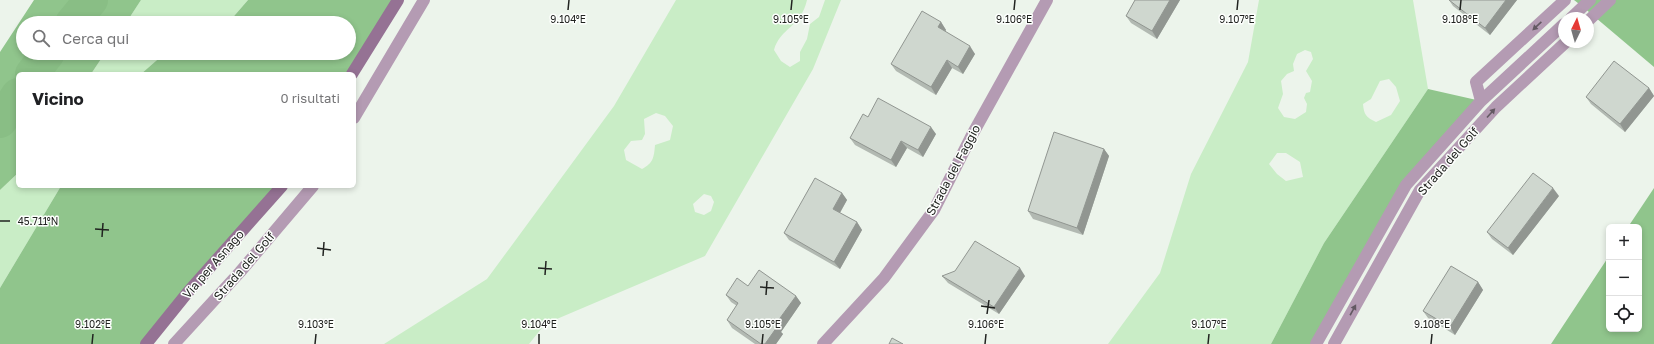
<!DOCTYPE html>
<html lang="it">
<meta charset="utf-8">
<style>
:root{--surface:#fff;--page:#f6f6f6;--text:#202124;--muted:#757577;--line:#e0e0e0}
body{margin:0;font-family:"Golos Text",sans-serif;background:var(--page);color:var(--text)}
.controls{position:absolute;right:12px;bottom:12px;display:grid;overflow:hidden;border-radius:6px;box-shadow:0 2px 6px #0003}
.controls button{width:36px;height:36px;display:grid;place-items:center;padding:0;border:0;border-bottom:1px solid var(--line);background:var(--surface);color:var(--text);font:20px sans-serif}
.compass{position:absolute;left:1558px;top:12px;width:36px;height:36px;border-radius:50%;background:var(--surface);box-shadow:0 2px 6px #0003;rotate:5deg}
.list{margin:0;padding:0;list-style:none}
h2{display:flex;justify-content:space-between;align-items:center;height:52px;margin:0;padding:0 16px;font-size:17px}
h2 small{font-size:13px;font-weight:400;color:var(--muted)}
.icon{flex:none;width:22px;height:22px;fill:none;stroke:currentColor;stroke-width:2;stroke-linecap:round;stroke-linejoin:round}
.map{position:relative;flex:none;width:1654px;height:344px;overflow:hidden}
.search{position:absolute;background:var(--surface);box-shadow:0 2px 6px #0003;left:16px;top:16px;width:340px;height:44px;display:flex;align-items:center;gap:10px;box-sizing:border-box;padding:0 14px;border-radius:22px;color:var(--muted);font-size:15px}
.panel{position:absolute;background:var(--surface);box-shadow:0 2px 6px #0003;left:16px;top:72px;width:340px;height:116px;border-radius:6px}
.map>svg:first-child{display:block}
</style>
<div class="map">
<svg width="1654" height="344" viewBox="0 0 1654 344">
<rect width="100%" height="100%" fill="#ecf4eb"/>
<!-- green -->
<path fill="#c9edc6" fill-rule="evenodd" d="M141 0H248L228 23H126Z
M676 0H807C801 27 780 28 774 50L781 61 790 67 800 61V52L807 39 810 24 819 17 825 0H841L813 69 705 256 545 324 529 344H384L487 279 614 106ZM656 113 665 116 673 126 670 140 655 145C654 158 653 163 642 169L626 160 624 150 631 141 642 140 645 134 644 119ZM704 194 711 196 714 202 711 211 704 215 695 212 693 204Z
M1259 0H1413L1428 89 1324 243 1271 344H1108L1160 273 1191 174 1248 62ZM1305 50 1311 52 1313 59 1306 71 1312 81 1310 92 1306 93 1304 98 1307 104 1306 112 1295 119 1284 117 1278 108 1283 94 1281 81 1287 74 1294 71 1293 64 1297 54ZM1389 79 1396 87 1400 101 1391 115 1376 122C1366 117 1364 115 1363 104L1371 99 1380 81ZM1277 153H1286L1300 162 1303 177 1286 181 1277 174 1269 164Z
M105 53H165L141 74H91Z
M18 173V186H61L0 288V190Z"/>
<!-- forest -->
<path fill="#90c58c" d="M34 0H141L126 23H23V53H105L91 74H18V173L0 190V52Z
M248 0H398L352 74H141L165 53H349V23H228Z
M1574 0H1654V67L1583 7Z
M1428 89 1481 101 1406 185 1316 344H1271L1324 243Z
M61 186H282L148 344H0V288Z
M1654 188V344H1551L1609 256V329H1639V227H1628Z"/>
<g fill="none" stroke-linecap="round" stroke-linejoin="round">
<!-- river -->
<path stroke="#89be85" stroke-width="34" d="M72 23 91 0
M32 74 48 53
M0 121 18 95"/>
<!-- street -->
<path stroke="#b49bb3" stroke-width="12" d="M1571 18 1590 0
M1588 21 1610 0
M1481 101 1476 82 1565 0
M354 118 424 0
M174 344 240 272 313 186
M823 344 884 278 934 210 972 135 1047 0
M1316 344 1406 185 1481 101 1564 24
M1334 344 1420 190 1496 107 1566 42"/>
<!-- secondary -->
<path stroke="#957294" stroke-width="12" d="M352 74 398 0
M146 344 188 292 282 186"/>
</g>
<!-- wall -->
<path fill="#b2b9b2" d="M1135 0H1180L1157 39 1131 23 1126 16Z
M1449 0H1517L1490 35 1453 6Z
M941 22 946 30 945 31 975 54 963 74 952 68 936 95 896 71 891 64Z
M1649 88 1654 96 1625 132 1591 104 1586 97Z
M868 117 936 134 923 157 907 148 896 167 855 145 850 138Z
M1104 149 1109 156 1083 235 1033 219 1028 211Z
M842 193 847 200 840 213 857 222 862 230 840 269 789 240 784 233Z
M1559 196 1513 255 1492 239 1487 232Z
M942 276H1025L999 314 948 283Z
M1478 282 1483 290 1455 335 1428 318 1423 311Z
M748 286 796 296 801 303 781 332 783 334 776 344H755L732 328 727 320 737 306 731 302 726 295Z"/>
<!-- shaded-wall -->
<path fill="#919691" d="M1170 0H1180L1157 39 1152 31Z
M1506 0H1517L1490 35 1485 28Z
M941 22 946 30 943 35 938 27Z
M970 46 975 54 963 74 958 67Z
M947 60 952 68 936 95 931 87Z
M1649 88 1654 96 1625 132 1620 124Z
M931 127 936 134 923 157 918 150Z
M901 141 907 148 896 167 891 160Z
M1104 149 1109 156 1083 235 1077 228Z
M1553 188 1559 196 1513 255 1508 248Z
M842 193 847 200 838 216 833 209Z
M857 222 862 230 840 269 834 262Z
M1020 268 1025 276 999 314 994 307Z
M1478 282 1483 290 1455 335 1450 327Z
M796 296 801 303 781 332 783 334 776 344H765L775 325Z"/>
<!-- building -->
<path fill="#cfd7cf" stroke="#919691" d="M1135 0H1170L1152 31 1126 16Z
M1449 0H1506L1485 28Z
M922 11 941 22 938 27 970 46 958 67 947 60 931 87 891 64Z
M1614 61 1649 88 1620 124 1586 97Z
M878 98 931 127 918 150 901 141 891 160 850 138 863 114 868 117Z
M1054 132 1104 149 1077 228 1028 211Z
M1533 173 1553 188 1508 248 1487 232Z
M815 178 842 193 833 209 857 222 834 262 784 233Z
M975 241 1020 268 994 307 942 276 955 271Z
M1451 266 1478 282 1450 327 1423 311Z
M759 270 796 296 775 325 777 327 765 344H761L727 320 738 303 726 295 737 278 748 286Z
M892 338 903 344H889Z"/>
<!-- one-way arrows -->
<defs><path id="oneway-solid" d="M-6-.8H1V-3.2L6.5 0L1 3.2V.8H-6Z"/></defs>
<g fill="#635962">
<use href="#oneway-solid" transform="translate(1537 26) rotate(137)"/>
<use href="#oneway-solid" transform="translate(1491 113) rotate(-48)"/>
<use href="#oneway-solid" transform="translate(1353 310) rotate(-61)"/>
</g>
<!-- ticks -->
<path fill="none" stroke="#212320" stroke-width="1.5" d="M568 10 569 0M791 10 792 0M1014 10 1015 0M1237 10 1238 0M1460 10 1461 0M0 221H10M95 229 109 230M102 237 103 223M317 248 331 250M323 256 324 242M538 268 552 269M545 275 546 261M760 287 774 288M766 295 767 281M981 306 995 308M987 314 989 300M92 344 93 334M315 344 316 334M539 344V334M762 344 763 334M985 344 986 334M1208 344 1209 334M1431 344 1432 334"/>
<g text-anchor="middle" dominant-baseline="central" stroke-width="3" stroke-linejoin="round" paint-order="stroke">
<!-- street labels -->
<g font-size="12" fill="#212320" stroke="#fdfffd">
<text transform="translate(1448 161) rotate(-49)">Strada del Golf</text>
<text transform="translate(953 170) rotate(-62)">Strada del Faggio</text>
<text transform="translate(213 264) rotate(-49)">Via per Asnago</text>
<text transform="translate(244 266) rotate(-49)">Strada del Golf</text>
</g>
</g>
<g font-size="10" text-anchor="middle" fill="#212320" stroke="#fdfffd" stroke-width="3" stroke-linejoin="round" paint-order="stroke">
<text x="568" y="23">9.104°E</text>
<text x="791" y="23">9.105°E</text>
<text x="1014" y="23">9.106°E</text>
<text x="1237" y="23">9.107°E</text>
<text x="1460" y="23">9.108°E</text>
<text x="38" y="225">45.711°N</text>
<text x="93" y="328">9.102°E</text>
<text x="316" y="328">9.103°E</text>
<text x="539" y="328">9.104°E</text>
<text x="763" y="328">9.105°E</text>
<text x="986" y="328">9.106°E</text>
<text x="1209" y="328">9.107°E</text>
<text x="1432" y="328">9.108°E</text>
</g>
</svg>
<div class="controls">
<button>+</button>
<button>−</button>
<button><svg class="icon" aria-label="locate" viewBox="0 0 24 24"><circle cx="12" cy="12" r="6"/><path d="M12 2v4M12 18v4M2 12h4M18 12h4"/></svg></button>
</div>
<svg class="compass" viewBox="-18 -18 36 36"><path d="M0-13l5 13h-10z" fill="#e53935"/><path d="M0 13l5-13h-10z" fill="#757577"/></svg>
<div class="search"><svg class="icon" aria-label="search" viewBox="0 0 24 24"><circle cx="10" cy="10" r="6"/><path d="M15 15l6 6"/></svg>Cerca qui</div>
<section class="panel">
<h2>Vicino<small>0 risultati</small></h2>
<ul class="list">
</ul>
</section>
</div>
